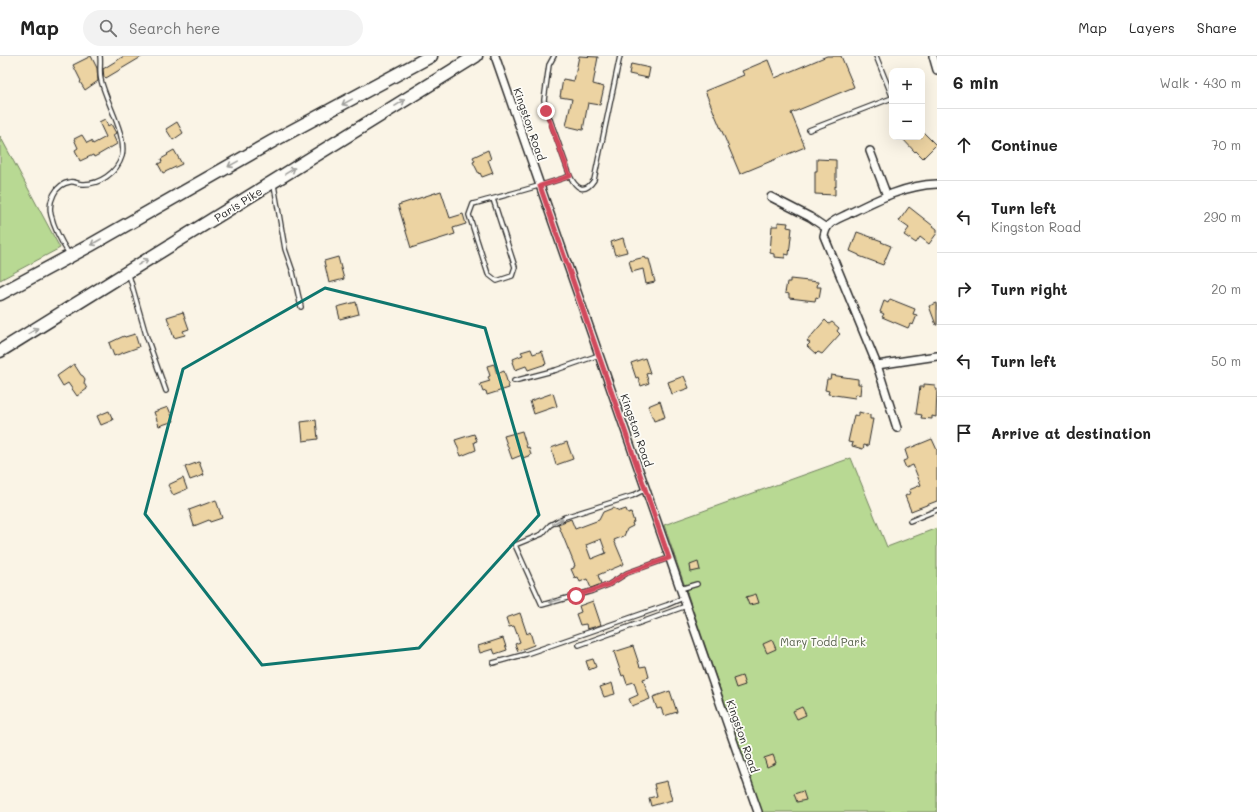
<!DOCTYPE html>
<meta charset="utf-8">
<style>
:root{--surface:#fff;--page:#f2f2f2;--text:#222;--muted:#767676;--line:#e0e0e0}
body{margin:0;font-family:Mali,sans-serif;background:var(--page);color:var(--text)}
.controls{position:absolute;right:12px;top:12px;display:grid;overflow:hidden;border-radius:8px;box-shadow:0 4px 16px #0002}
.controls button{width:36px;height:36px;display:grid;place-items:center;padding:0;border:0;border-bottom:1px solid var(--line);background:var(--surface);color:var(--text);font:20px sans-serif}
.stop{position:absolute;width:12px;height:12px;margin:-9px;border:3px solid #d1495b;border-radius:50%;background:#fff}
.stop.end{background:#d1495b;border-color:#fff;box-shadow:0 1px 4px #0008}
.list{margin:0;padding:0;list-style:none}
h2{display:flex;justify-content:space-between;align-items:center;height:52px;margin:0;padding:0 16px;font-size:17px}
h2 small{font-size:13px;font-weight:400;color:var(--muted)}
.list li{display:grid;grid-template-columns:26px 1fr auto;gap:12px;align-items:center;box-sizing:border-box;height:72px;padding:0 16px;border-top:1px solid var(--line)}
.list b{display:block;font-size:15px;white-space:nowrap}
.list p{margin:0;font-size:13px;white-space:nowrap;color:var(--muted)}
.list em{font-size:13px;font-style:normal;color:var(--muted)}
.icon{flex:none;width:22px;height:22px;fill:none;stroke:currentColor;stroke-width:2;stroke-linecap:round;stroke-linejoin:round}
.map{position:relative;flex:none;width:937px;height:756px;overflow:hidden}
header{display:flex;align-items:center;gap:24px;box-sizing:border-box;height:56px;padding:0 20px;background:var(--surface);border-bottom:1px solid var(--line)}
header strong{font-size:19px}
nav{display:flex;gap:22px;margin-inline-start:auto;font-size:14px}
.search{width:280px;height:36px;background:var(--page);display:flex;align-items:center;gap:10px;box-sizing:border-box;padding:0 14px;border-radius:22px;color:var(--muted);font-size:15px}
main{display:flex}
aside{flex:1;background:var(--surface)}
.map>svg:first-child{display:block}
</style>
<header>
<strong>Map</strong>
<div class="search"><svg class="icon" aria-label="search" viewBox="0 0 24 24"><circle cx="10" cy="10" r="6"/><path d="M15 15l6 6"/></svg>Search here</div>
<nav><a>Map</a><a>Layers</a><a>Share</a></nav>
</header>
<main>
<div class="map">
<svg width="937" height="756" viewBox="0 0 937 756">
<rect width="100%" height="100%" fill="#faf4e6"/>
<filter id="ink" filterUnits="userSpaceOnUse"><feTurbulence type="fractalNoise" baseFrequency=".025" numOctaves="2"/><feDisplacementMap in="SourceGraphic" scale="8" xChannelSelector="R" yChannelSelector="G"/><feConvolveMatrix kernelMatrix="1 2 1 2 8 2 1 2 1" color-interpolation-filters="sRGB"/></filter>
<g filter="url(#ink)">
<!-- green -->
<path fill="#b8d993" stroke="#72825f" d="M0 80 60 192 0 224Z
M851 402 887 491 937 472V756H762L664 469Z"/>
<!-- building -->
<path fill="#ecd3a2" stroke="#2b2b2b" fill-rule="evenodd" d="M91 0 97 12 98 25 85 34 80 26 81 25 73 9Z
M124 0H143L106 22 105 21 104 22 103 13Z
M579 0 598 1 593 28 604 31 600 49 588 47 583 74 566 70 572 43 560 41 563 23 574 25Z
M827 0H841L854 31 791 57 805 91 740 118 705 35 744 19 742 15 768 4 775 22Z
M631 8 650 12 648 22 629 18Z
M105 63 108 70 111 68 116 77 113 79 117 88 98 99 94 101 93 99 80 105 75 94 78 92 74 83 82 79 87 87 91 85 93 88 106 81 99 66Z
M177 66 183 77 173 84 166 73Z
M922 75 936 89 923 102 916 95 915 96 901 81H922Z
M174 94 182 108 163 117 158 108 162 106 161 103 168 99 167 98Z
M488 94 491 103 488 104 493 117 482 121 480 117 479 118 473 106 475 105 473 101Z
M817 103 836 104V131L835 130V139L815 138V115H817Z
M441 135 450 162 463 158 466 168 453 172 455 178 411 192 398 149Z
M909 151 937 173V177L929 188 920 181 916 187 904 179 909 172 899 165Z
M778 166 788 167 787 171 792 172 789 199 785 198V202L774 201V198L770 197 772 170H778Z
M857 176 882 185 881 186 891 190 883 209 859 200V199L850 195Z
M623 182 627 196 615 199 611 186Z
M338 201 344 223 329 227 324 205Z
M645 201 646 203H649L655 226 646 228 643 213 632 216 629 205Z
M790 223 818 226 817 231H821L819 242 816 241 815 245 789 242V238L785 237 787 226H790Z
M890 243 915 253 913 258 917 259 913 269 910 268 908 272 882 261 884 258 880 256 884 245 888 247Z
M356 246 359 258 340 263 337 251Z
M937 247V269H936L929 250Z
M183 256 189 273 183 275 185 279 174 282 167 261Z
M825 264 829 268 832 266 839 272 837 275 840 278 822 298 818 296 816 298 807 290 810 287 807 285Z
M135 278 139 291 114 300 109 287 124 280 125 281Z
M531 293 533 298 542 295 546 308 528 314 526 310 515 314 512 306 514 305 513 303 523 299 521 296Z
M645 302 650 317 646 318 649 327 641 330 638 321 636 322 631 307Z
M74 308 81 319 83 320 85 323 84 327 87 333 77 340 68 327 63 330 57 320Z
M494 308 497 318 504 315 509 332 487 339 486 335 483 336 480 328 490 325 488 321 490 320 487 310Z
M831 319 858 323V328H861L860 339 856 338 855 342 828 338 829 335 825 334 827 323H830Z
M684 320 689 332 672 338 668 326Z
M924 328 935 329V333H937L936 361 932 360V363L921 362 922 359 916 358 920 331H924Z
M553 337 557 350 534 358 530 345Z
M660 345 665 361 654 365 648 350Z
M168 351 174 365 159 370 154 356Z
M109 355 113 364 101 369 97 360Z
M859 356 870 359V363H873L868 390 864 389 863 393 852 390 853 387 848 386 854 359 859 360Z
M316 364 318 383 303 385 301 366Z
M522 375 527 392 529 391 531 399 523 402 522 399 512 403 504 380Z
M474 378 477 385 474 386 476 394 461 400 455 384Z
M932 383 937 394V445L911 455 905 440 911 437 909 434 921 429 913 409 906 412 903 405 908 403 905 394Z
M567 386 573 403 556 409 551 392Z
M199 406 204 419 190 424 185 411Z
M183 422 187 433 173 439 168 429Z
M216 444 222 462 210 466 209 464 194 470 189 454Z
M613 452 620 455 626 453 628 458 631 457 634 466 632 467 633 470 627 473 624 480 614 484 624 508 598 519 601 528 591 532 587 523 580 526 578 521 575 522 571 513 574 512V510H575L558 468 571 463 575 473 599 464 603 456ZM601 483 606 497 591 503 586 489Z
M698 506 700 514 691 516 690 509Z
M756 538 759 547 749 549 746 541Z
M593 545 601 569 587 573 586 568 580 569 576 558 581 556 579 550Z
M520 557 527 578 530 576 534 589 518 595 515 588 520 586 514 570 509 571 506 562Z
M503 582 507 594 495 598 493 593 480 597 478 590Z
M772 584 776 593 767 597 763 588Z
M633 590 640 611 646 610 649 621 643 623 650 643 632 650 629 643 638 639 634 626 627 628 624 619 622 620 614 596Z
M593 603 596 611 589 614 586 605Z
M742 620 745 629 736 632 733 623Z
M612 627 615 638 604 641 600 631Z
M670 635 677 656 664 660 661 652 657 653 653 641Z
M802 651 806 659 797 663 793 655Z
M773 699 776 707 767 711 764 702Z
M667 725 672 744 651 750 649 742 657 740 654 728Z
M803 735 806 744 797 746 794 738Z"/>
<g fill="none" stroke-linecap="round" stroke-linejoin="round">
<!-- service casing -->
<g stroke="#2b2b2b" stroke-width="6">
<path id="service" d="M554 0 549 9 544 44 547 55 570 120C576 132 584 139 594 124L620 0
M876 0 892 40
M809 74 892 42
M274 129 285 193 293 216 301 251
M493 143 515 211 512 220 497 225 488 218 469 159 473 148C506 139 538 131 570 120
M69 198C62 187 54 172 51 159 48 146 55 128 70 126 74 125 78 128 82 128 99 129 117 117 122 100 127 79 106 46 101 24 99 16 101 8 100 0
M129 219 146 279 166 335
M514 325 556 314 599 299
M646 433 632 440 565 461 550 469 542 478 515 489 542 549 592 535 608 529 627 517 669 502
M910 465 937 454
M680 533 697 528
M579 589 686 550
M493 607 526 598 667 549 683 542"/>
</g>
<!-- minor casing -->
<g stroke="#2b2b2b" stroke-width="10">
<path id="minor" d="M495 0 758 756
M933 0 937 14
M870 95 887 140
M771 141 810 161 826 172
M877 309 937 300
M897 372 877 309 824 180C825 175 826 172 829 169 833 164 842 161 848 158 876 144 905 129 937 128"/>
</g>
<!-- trunk casing -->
<g stroke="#2b2b2b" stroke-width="15">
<path id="trunk" d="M0 238 89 190 273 85 431 0
M0 295 476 0"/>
</g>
<!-- service -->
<use href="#service" stroke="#fdfcf7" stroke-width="3.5"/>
<!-- minor -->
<use href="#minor" stroke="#fdfcf7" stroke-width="7"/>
<!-- trunk -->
<use href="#trunk" stroke="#fdfcf7" stroke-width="12"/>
</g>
<!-- one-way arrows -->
<defs><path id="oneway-shaft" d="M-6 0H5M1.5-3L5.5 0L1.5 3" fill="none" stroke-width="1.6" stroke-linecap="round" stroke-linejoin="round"/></defs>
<g stroke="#9e9e9b">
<use href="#oneway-shaft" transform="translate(347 46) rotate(151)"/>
<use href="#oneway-shaft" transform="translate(400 47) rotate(-32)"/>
<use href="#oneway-shaft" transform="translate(233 108) rotate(151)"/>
<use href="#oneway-shaft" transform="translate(290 115) rotate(-32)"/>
<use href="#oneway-shaft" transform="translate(96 186) rotate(150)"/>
<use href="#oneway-shaft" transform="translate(143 206) rotate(-32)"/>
<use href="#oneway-shaft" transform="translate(33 275) rotate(-32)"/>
<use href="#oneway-shaft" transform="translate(558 465) rotate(-30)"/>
<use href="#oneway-shaft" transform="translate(555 545) rotate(166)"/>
</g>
</g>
<g fill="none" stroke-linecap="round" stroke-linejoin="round" filter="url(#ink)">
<!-- route -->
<path stroke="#d1495b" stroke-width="5" d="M546 55 570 120 540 130 669 502 627 517 608 529 576 540"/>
</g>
<!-- marked area -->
<path fill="none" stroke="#0f766e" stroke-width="3" stroke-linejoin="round" d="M325 232 485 272 539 459 419 592 262 609 145 458 183 313Z"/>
<g text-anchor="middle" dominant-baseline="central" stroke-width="3.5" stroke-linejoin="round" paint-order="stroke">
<!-- street labels -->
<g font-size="11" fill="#2b2b2b" stroke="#fdfcf7">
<text transform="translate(530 68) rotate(71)">Kingston Road</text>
<text transform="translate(238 148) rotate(-32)">Paris Pike</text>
<text transform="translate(637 374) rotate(71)">Kingston Road</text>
<text transform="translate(743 680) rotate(71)">Kingston Road</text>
</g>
<!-- park labels -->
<g font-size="11" fill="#555f4a" stroke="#fdfcf7">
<text x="823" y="585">Mary Todd Park</text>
</g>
</g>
</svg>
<div class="controls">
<button>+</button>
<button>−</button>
</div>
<div class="stop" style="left:576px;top:540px"></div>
<div class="stop end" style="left:546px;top:55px"></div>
</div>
<aside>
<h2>6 min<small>Walk · 430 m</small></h2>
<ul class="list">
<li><svg class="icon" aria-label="ahead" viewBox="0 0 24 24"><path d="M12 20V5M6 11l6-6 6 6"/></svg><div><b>Continue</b></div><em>70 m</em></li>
<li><svg class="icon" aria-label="left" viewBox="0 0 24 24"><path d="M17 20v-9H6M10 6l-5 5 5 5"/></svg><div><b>Turn left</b><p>Kingston Road</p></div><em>290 m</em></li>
<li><svg class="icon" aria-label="right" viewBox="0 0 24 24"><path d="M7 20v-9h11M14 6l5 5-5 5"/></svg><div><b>Turn right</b></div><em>20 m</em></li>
<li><svg class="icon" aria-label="left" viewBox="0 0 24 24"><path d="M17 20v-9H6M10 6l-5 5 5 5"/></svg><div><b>Turn left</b></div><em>50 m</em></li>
<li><svg class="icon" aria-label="arrive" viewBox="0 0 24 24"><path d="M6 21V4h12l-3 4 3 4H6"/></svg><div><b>Arrive at destination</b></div></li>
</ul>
</aside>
</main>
